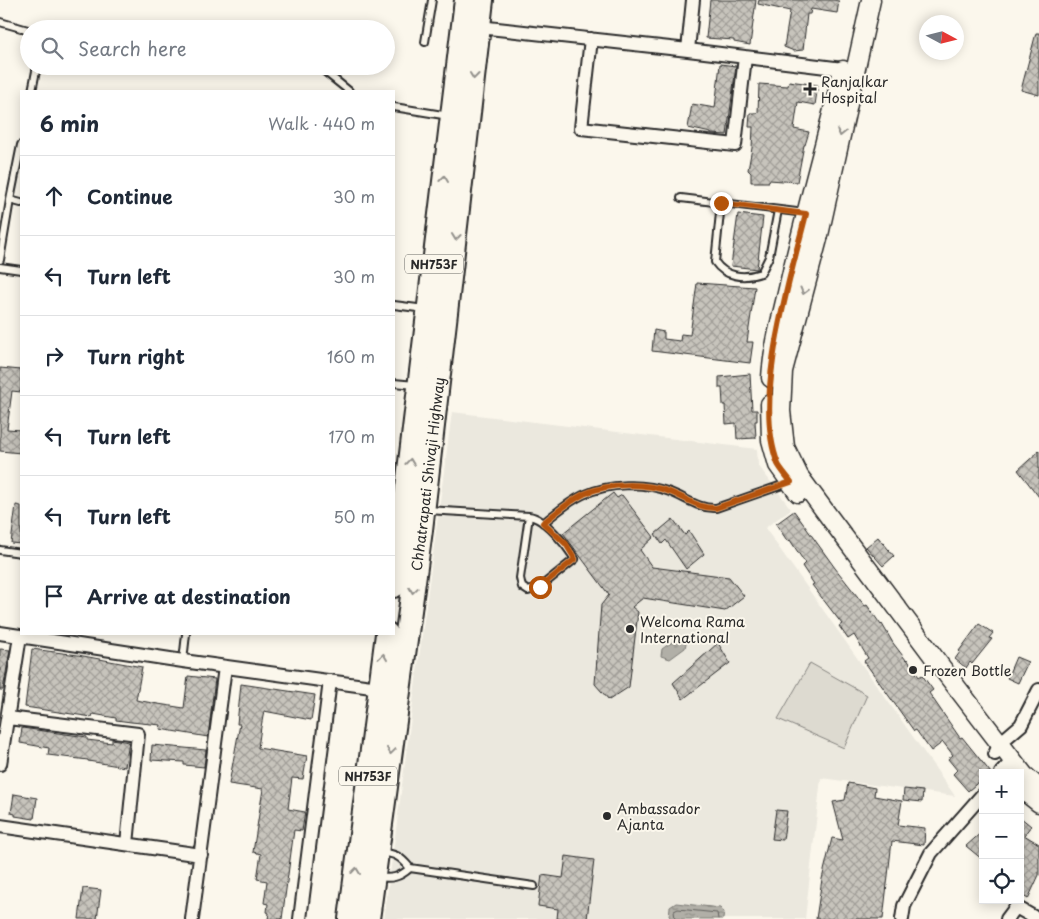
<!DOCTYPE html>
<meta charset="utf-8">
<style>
:root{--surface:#fff;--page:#f6f6f7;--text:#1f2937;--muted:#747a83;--line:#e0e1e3}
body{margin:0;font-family:"Playpen Sans",sans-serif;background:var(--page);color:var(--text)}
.controls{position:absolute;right:15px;bottom:15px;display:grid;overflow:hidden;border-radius:0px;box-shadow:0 2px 12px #0003}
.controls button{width:45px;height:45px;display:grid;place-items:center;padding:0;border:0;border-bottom:1px solid var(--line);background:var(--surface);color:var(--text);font:25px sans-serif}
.compass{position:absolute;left:919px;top:15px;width:45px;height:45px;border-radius:50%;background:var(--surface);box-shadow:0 2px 12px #0003;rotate:97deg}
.stop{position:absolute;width:15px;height:15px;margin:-11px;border:4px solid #b45309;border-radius:50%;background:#fff}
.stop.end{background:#b45309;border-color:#fff;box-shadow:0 1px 5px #0008}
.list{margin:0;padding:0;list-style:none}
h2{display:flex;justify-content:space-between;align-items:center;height:65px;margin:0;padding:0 20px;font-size:21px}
h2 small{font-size:16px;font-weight:400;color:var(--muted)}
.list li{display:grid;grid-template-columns:32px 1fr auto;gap:15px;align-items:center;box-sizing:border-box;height:80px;padding:0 20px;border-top:1px solid var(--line)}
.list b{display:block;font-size:19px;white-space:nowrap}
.list em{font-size:16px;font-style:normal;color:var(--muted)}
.icon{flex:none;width:28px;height:28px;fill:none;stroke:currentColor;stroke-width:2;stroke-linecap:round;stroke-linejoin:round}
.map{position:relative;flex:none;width:1039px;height:919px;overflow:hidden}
.search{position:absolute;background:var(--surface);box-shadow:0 2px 12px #0003;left:20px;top:20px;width:375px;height:55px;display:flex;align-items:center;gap:12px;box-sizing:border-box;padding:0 18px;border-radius:28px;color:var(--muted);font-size:19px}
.panel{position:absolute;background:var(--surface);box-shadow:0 2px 12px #0003;left:20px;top:90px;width:375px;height:545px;border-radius:0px}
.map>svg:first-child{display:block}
</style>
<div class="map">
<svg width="1039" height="919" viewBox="0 0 1039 919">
<defs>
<pattern id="water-ripples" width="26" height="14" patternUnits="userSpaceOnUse" patternTransform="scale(1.25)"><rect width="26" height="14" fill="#b1afa7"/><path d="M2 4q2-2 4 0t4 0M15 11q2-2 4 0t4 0" fill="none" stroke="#908f88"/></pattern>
<pattern id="building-cross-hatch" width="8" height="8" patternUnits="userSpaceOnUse" patternTransform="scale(1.25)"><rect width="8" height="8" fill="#c7c4bc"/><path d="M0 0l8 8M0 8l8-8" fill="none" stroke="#a29f99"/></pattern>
</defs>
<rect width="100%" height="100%" fill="#fbf7ec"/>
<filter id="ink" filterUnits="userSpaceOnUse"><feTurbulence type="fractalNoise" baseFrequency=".02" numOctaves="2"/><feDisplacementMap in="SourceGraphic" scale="10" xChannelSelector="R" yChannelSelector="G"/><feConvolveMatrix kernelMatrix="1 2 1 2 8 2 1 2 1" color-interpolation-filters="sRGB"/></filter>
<g filter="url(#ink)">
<!-- built -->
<path fill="#ebe8de" d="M452 412 757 449 758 465 791 509 765 528 955 796 821 778 805 919H384Z"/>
<!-- garden -->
<path fill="#dddad0" stroke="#84827e" d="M810 663 867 695 844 748 778 719Z"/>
<!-- water -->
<path fill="url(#water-ripples)" stroke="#7b7a75" d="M679 637 687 639 685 648 670 659 661 656 662 649Z
M676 903 720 908 724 912 723 919H672L669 916 670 907Z"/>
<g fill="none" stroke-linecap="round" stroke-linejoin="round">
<!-- shore -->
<path stroke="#61605d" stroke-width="1" d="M675 919 674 911 678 909 717 913 718 919"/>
</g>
<!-- building -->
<path fill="url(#building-cross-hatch)" stroke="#2b2b2b" d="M710 0H756L750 45 734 42V40L706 38Z
M759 0H833L839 1 837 13 811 9 810 14H807L803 50 794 51 784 47 790 11 758 4Z
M1036 33H1039V95L1021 90Z
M720 64 736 66 727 135 711 134V133L688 128 692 104 715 108Z
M789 81 818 85 815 105 798 102 794 129 809 132 805 145H804L797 182 769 180V182H751V173L748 170 752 148 753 127H749L750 113H758L759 84 788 86Z
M738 214 763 217 757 269 731 266Z
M697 283 755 287 747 342H753L750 363 652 351 654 330 664 332V339L680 341 681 334 690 335Z
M0 368 21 370V392L12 391 7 429 21 430V453L0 451Z
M750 374 752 410H757V421H755L756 438 737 439 736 423 726 424 725 405H723L722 388H719V377Z
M1039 451V497L1018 470Z
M613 493 617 498 622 495 654 537 640 550 652 567 729 577 744 596 725 611 643 598 632 607 638 612 629 687 609 700 595 684 601 605 609 595 563 533Z
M16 505 21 506V544L11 543Z
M794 511 835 568 865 606 867 605 881 625 882 624 893 643 906 660 907 659 919 677 922 675 933 690 929 693 960 738 962 737 991 773H983V778L968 791 953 774 957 770 948 759 953 755 943 742 931 751 916 730 914 731 864 661 868 658 854 635 848 639 839 626 842 624 812 585 814 584 802 566 805 563 790 540 788 542 776 524Z
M673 519 685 535 689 531 704 554 686 569 666 540 662 544 655 534Z
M878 537 894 556 883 566 866 547Z
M979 624 993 633 989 638 992 639 972 664 970 662 966 668 955 659 960 652 959 651Z
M718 643 730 663 683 699 673 683Z
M0 649 10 650 3 690H0Z
M32 649 78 655 142 667 136 700 158 704 184 708 188 676 215 679 208 737 160 729 161 725 131 722 116 720V718L93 714 92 717 25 707Z
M1016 657 1028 662 1018 683 1007 678Z
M241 684 315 695 311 720 264 711 261 727 258 748 307 756 303 779 292 778 288 809 305 812 302 831 294 830 282 919H268L269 913 267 912 268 904 264 903 267 881 257 879 261 854 253 852 263 789 229 784 240 724H237Z
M22 728 87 737V740L112 743V739L129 742 125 767 88 761V760L48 755 49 748 20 743Z
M152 745 206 750 204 767 184 765V762L151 760Z
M848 783 875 788 874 796 902 801 898 825 925 828 924 845 892 841 883 919H816L822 879 832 838 843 840 833 802 845 800Z
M904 789 923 791 922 802 903 800Z
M14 794 37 798 34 819 15 816V814L11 813Z
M776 810 787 811 783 840 772 839Z
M1020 817 1031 826 1024 835 1039 844V875L1028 899 1020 894Z
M983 831V860L966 846Z
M566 856 594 860 587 919H557L558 909 538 906 542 875 563 878Z
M83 888 101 890 97 919H79Z"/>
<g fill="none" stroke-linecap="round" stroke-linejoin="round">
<!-- lane casing -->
<g stroke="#2b2b2b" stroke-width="10">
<path id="lane" d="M0 22 28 30 29 32
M425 42 432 0
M318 66 349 91
M32 91 37 66
M394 107 449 116
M21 145 10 200 21 203
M681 198 805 213
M721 203 715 262C725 277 744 279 761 273L769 257 778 210
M0 260 10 200
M0 267 21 270
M394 305 425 309
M394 383 415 385
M427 510 529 516C545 518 566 545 575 559L540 587 528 591 522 587 520 578 529 516
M543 523C556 513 568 502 583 495 609 483 644 482 670 492 686 498 699 509 716 508L788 483
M0 550 21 553
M183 661 186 634
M410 868 534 886
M377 877C391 879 399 878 410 868 400 856 396 854 380 852"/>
</g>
<!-- street casing -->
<g stroke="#2b2b2b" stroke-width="16">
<path id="street" d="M479 27 688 50 851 70
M591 39 581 128 735 145 745 57
M688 50 693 0
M0 633 183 661 386 689
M8 718 138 734 127 844
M995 754 1000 743 1021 725 1039 690
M0 764 20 636
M1001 773 1013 760
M0 826 201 855
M192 919 225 667
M300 919 330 681
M902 919 904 906 931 853 983 794
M1007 919 1016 907 1037 919"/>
</g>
<!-- secondary casing -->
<g stroke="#2b2b2b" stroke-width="21">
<path id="secondary" d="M871 0 819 235 783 371 781 411 785 447 799 476 830 518 948 676 1024 775 1039 788
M771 378C773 345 783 312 790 280 806 210 826 140 843 70
M770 404 771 440 778 465 798 493
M1020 788 1039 803"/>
</g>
<!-- highway casing -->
<g stroke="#2b2b2b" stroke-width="26">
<g id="highway">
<path d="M394 586 402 528 466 0"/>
<path d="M350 919 387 634"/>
<path id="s1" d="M368 919 421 530 482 0"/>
</g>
</g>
<!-- lane -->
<use href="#lane" stroke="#fbf7ec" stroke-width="6"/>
<!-- street -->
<use href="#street" stroke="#fbf7ec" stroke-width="12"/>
<!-- secondary -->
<use href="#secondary" stroke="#fbf7ec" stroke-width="18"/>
<!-- highway -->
<use href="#highway" stroke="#fbf7ec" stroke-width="22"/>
</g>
<!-- one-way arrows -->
<defs><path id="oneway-chevron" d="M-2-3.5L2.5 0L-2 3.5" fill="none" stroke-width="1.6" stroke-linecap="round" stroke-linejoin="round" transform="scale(1.25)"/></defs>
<g stroke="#93918c">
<use href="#oneway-chevron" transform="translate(474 76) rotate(96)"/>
<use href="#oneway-chevron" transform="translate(841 133) rotate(103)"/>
<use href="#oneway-chevron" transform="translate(444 179) rotate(-83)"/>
<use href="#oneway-chevron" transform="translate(456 237) rotate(96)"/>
<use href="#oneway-chevron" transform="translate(804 291) rotate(105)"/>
<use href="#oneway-chevron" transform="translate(410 462) rotate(-84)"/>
<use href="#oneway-chevron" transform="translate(413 590) rotate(98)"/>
<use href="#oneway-chevron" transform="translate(383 657) rotate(-82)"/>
<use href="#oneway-chevron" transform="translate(391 751) rotate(98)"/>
<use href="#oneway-chevron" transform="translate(356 871) rotate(-83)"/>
</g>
</g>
<g fill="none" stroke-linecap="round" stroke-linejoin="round" filter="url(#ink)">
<!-- route -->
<path stroke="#b45309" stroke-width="6" d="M540 587 575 559 566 544 543 523C556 513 568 502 584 494 609 483 644 482 670 492 686 498 699 509 716 508L791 482C787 476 781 470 778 464 752 400 790 279 806 214L721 203"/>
</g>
<!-- markers -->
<g fill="#2b2b2b" stroke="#fbf7ec" stroke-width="2">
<path d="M807.5 81.5h5v5h5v5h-5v5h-5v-5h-5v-5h5z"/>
<circle cx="630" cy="629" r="5"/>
<circle cx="913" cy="670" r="5"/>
<circle cx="607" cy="816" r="5"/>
</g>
<g text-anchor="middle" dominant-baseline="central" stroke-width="4" stroke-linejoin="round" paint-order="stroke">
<!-- shield labels -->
<g fill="#fbf7ec" stroke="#696865" stroke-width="1">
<rect x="405" y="254.5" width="58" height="19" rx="4"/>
<rect x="339" y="766.5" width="58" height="19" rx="4"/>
</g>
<g font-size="12" font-weight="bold" fill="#2b2b2b">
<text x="434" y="264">NH753F</text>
<text x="368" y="776">NH753F</text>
</g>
<!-- poi labels -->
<g font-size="14" fill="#2b2b2b" stroke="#fbf7ec" text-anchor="start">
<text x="821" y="81">Ranjalkar<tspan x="821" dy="16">Hospital</tspan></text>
<text x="640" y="621">Welcoma Rama<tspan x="640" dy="16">International</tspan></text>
<text x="923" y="670">Frozen Bottle</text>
<text x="617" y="808">Ambassador<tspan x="617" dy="16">Ajanta</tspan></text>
</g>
<!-- street labels -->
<g font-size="14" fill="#2b2b2b" stroke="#fbf7ec">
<text stroke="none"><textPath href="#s1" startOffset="449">Chhatrapati Shivaji Highway</textPath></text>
</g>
</g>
</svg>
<div class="controls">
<button>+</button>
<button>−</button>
<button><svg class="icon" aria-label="locate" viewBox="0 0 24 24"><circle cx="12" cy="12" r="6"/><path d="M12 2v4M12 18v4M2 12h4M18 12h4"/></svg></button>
</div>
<svg class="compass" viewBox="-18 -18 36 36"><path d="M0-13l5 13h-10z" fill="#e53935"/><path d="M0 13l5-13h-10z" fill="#747a83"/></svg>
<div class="stop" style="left:540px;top:587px"></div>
<div class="stop end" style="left:721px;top:203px"></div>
<div class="search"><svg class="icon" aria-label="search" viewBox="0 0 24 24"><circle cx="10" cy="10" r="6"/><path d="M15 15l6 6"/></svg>Search here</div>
<section class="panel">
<h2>6 min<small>Walk · 440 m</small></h2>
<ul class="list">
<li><svg class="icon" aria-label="ahead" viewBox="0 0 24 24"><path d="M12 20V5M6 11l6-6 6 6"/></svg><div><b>Continue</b></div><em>30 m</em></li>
<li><svg class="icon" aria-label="left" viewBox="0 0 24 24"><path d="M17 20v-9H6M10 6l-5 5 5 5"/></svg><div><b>Turn left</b></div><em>30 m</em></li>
<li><svg class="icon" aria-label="right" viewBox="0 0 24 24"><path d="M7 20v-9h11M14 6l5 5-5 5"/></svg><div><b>Turn right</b></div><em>160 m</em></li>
<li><svg class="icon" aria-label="left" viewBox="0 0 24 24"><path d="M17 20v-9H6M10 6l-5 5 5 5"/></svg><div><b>Turn left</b></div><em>170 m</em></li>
<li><svg class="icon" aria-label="left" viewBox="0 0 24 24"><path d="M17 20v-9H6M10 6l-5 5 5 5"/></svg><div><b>Turn left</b></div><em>50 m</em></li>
<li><svg class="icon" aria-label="arrive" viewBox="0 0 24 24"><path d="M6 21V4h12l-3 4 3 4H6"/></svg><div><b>Arrive at destination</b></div></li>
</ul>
</section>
</div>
